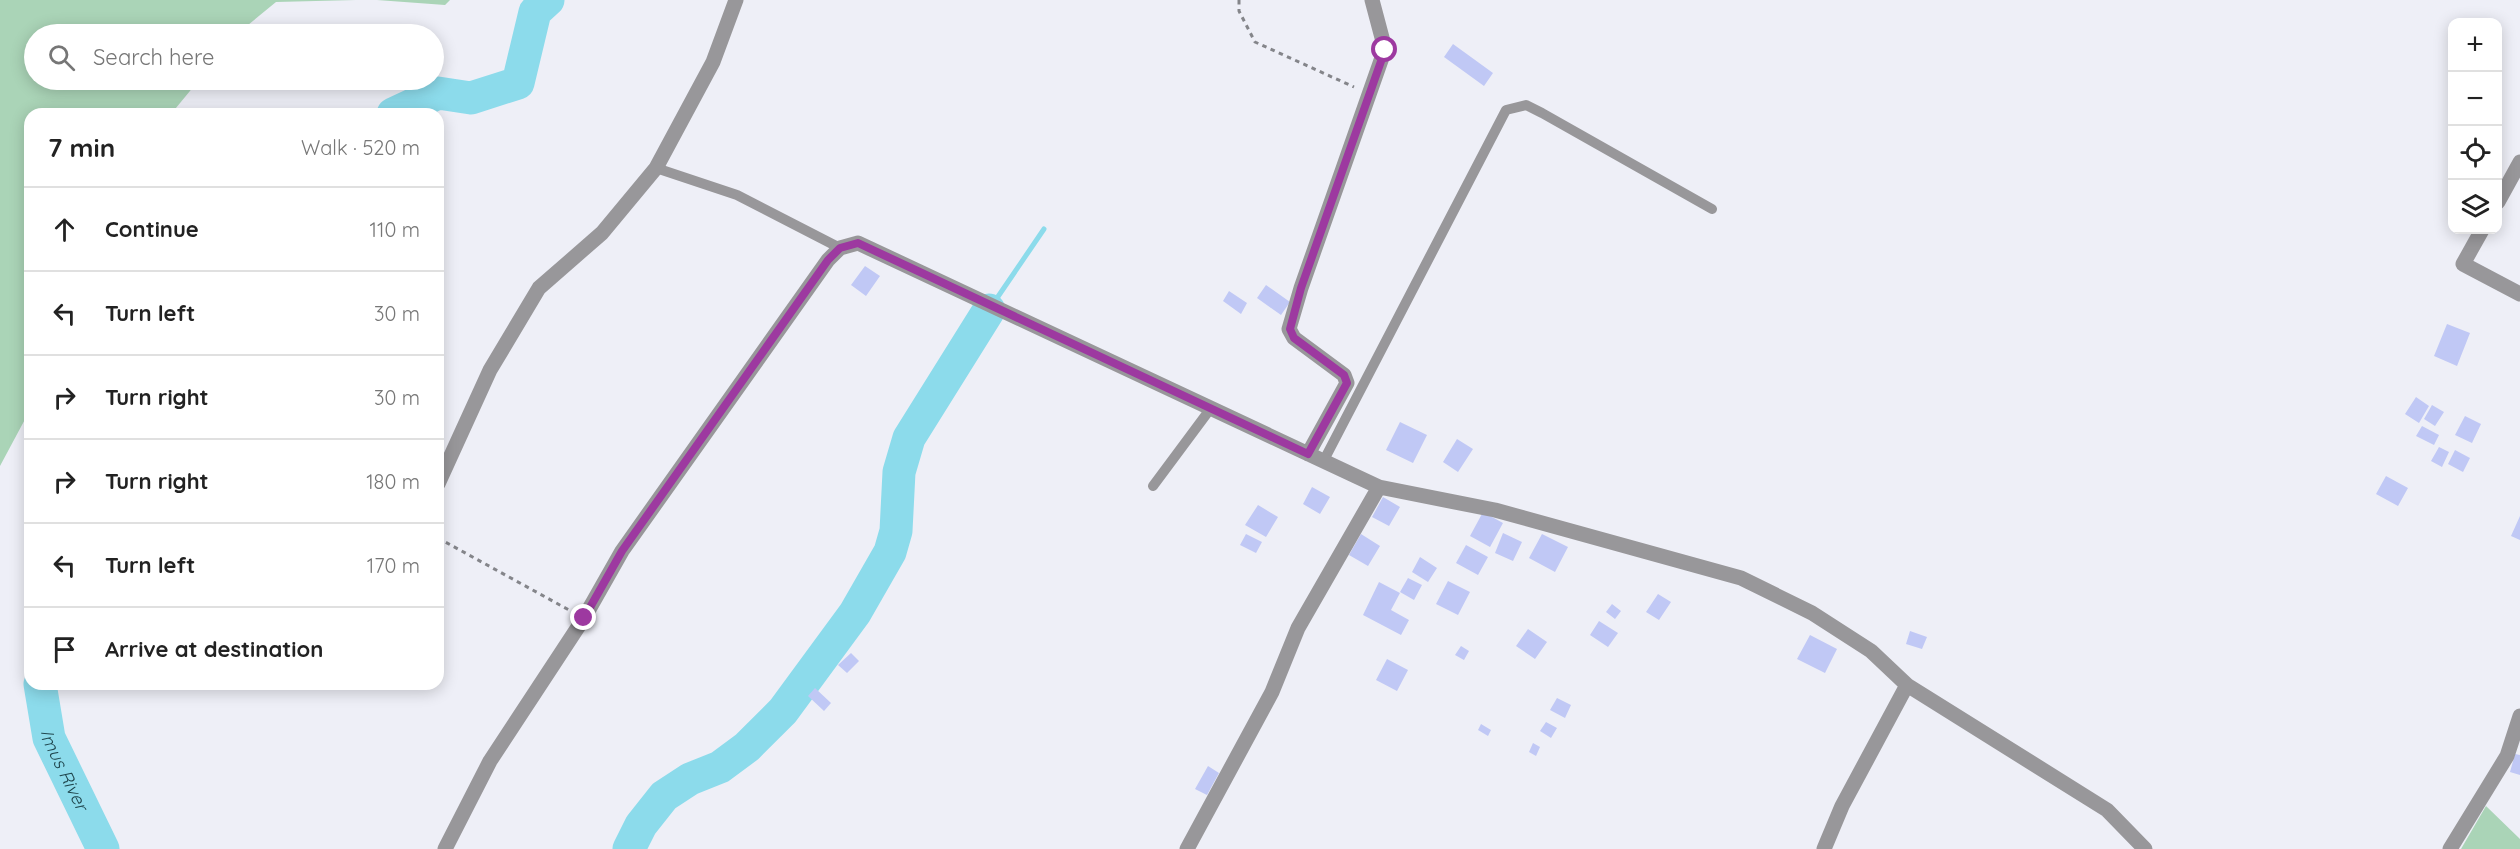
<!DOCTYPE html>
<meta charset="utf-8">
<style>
:root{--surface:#fff;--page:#f6f6f6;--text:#222;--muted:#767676;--line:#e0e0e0}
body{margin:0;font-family:Quicksand,sans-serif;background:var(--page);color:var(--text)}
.controls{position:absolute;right:18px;top:18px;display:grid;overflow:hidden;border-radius:12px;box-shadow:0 3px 15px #0003}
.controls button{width:54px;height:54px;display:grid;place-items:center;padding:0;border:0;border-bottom:2px solid var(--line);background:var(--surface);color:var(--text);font:30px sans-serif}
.stop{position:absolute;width:18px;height:18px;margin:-14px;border:4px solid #9d39a0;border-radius:50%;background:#fff}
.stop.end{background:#9d39a0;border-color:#fff;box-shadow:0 2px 6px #0008}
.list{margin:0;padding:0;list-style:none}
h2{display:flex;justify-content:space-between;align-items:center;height:78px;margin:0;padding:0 24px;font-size:26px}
h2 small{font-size:20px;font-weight:400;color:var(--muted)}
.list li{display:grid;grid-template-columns:39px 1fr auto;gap:18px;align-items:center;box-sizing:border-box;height:84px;padding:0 24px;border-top:2px solid var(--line)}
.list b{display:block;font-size:22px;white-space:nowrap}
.list em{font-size:20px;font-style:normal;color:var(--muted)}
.icon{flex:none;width:33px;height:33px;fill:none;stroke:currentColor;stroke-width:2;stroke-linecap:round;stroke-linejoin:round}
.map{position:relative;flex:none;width:2520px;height:849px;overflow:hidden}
.search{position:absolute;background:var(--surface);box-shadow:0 3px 15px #0003;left:24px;top:24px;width:420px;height:66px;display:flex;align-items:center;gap:15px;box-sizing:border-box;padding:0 21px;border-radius:33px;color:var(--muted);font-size:22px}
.panel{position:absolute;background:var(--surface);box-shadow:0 3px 15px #0003;left:24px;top:108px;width:420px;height:582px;border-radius:18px}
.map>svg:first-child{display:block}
</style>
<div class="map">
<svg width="2520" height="849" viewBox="0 0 2520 849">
<rect width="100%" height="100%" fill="#eeeff7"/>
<!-- green -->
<path fill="#aad4b7" d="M0 0H356L276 2 237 34H34V80H199L171 114H30V410L0 466Z
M377 0H450L445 5Z
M2486 806 2520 839V849H2461Z"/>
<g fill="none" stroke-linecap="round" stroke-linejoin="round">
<!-- stream -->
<path stroke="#8cdbeb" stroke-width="5" d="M995 301 1044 229"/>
<!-- river -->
<g stroke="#8cdbeb" stroke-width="33">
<path d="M393 114 438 93 471 98 518 83 535 12 548 0"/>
<path id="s1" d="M40 684 49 738 103 849"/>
<path d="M629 849 641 825 664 796 690 779 720 767 747 747 783 711 855 613 890 552 896 531 899 472 909 438 989 310"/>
</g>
</g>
<!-- building -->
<path fill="#c0c8f5" d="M1453 44 1493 73 1484 86 1444 57Z
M865 266 880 276 866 296 851 285Z
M1266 285 1290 302 1281 315 1257 298Z
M1229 291 1247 303 1241 314 1223 301Z
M2447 324 2470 333 2457 366 2434 356Z
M2416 397 2429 406 2419 423 2405 414Z
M2432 405 2444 412 2435 426 2424 419Z
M2465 416 2481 424 2472 443 2455 435Z
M1400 422 1427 435 1413 463 1386 450Z
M2422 426 2439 435 2434 445 2416 436Z
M1457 439 1473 449 1458 472 1443 462Z
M2439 447 2449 452 2442 467 2431 461Z
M2455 450 2470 458 2463 472 2448 464Z
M2386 476 2408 488 2398 506 2376 494Z
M1312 487 1330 497 1320 514 1303 504Z
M1383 497 1400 507 1389 526 1372 517Z
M1258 505 1278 517 1266 537 1245 525Z
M1483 512 1503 523 1490 547 1470 536Z
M2520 516V540L2511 536Z
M1503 533 1522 542 1513 561 1495 553Z
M1246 534 1262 542 1256 553 1240 545Z
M1361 534 1380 546 1368 566 1349 555Z
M1542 534 1568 547 1555 572 1529 558Z
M1466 545 1488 557 1478 575 1456 563Z
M1420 557 1437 568 1428 582 1412 572Z
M1408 578 1422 585 1414 600 1400 592Z
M1448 581 1470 592 1458 615 1436 604Z
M1379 582 1400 593 1391 610 1409 620 1401 635 1363 615Z
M1658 594 1671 602 1659 620 1646 612Z
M1612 604 1621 611 1615 619 1606 612Z
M1599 621 1618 633 1608 647 1590 635Z
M1528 629 1547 642 1535 659 1516 646Z
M1910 631 1927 637 1922 649 1906 644Z
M1810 635 1837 649 1825 673 1797 659Z
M1461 646 1469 651 1464 660 1455 655Z
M851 653 859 661 847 673 838 665Z
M1387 659 1408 670 1397 691 1376 680Z
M815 688 831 703 824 711 808 696Z
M1557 698 1571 705 1565 718 1550 710Z
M1546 722 1557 728 1551 738 1540 731Z
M1481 724 1491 730 1488 736 1478 730Z
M1533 743 1540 747 1536 756 1529 752Z
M2515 754 2520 755V775L2510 772Z
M1208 766 1219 773 1207 795 1195 789Z"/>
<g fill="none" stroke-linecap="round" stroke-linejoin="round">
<!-- path -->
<path stroke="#84858a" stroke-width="3" stroke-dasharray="4.5 4.5" stroke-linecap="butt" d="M1239 0V11L1255 42 1354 87
M438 538 569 610"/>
<!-- service -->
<path stroke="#98979a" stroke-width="10" d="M656 168 737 195 840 248
M1323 462 1506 110 1526 105 1542 113 1712 209
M1153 486 1211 408"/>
<!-- minor -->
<path stroke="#98979a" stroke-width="15" d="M2498 202 2520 162
M2482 230 2463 264 2520 294
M1308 454 1347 383 1344 375 1294 338 1289 329 1301 288 1385 49 1372 0
M438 484 490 370 539 288 602 233 656 168 713 62 736 0
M445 849 490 761 584 618 622 551 828 260 840 248 858 243 1379 487 1495 510 1741 578 1812 613 1871 651 1907 685 2107 810 2145 849
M1187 849 1272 692 1298 628 1379 487
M1824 849 1842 806 1907 685
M2450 849 2507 756 2520 716"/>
</g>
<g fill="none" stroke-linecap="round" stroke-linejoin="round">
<!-- route -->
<path stroke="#9d39a0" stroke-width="8" d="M584 618 622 551 828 260 840 248 858 243 1308 454 1347 383 1344 375 1294 338 1290 329 1301 288 1385 50"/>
</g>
<g text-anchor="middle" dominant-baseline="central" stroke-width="4.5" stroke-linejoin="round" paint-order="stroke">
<!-- water labels -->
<g font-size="18" font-style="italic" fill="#1f454c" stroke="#eeeff7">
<text stroke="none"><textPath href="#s1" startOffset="90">Imus River</textPath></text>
</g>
</g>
</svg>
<div class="controls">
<button>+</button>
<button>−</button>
<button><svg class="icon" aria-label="locate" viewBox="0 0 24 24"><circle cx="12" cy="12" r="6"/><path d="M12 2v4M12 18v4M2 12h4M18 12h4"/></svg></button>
<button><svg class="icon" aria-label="layers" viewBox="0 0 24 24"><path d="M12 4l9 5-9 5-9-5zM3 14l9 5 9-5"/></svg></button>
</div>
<div class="stop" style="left:1385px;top:50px"></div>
<div class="stop end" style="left:584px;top:618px"></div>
<div class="search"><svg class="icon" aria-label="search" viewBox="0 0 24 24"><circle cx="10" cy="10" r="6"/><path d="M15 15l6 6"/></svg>Search here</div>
<section class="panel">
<h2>7 min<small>Walk · 520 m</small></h2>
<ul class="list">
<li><svg class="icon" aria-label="ahead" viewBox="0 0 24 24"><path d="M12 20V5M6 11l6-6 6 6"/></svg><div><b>Continue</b></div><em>110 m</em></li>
<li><svg class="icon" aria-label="left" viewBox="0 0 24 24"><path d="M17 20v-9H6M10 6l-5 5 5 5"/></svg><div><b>Turn left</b></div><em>30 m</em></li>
<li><svg class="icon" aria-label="right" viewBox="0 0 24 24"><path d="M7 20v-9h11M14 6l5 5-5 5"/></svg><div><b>Turn right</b></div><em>30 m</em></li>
<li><svg class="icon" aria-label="right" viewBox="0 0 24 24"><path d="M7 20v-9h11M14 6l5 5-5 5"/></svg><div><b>Turn right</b></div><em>180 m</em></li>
<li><svg class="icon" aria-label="left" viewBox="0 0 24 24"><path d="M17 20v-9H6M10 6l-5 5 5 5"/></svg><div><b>Turn left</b></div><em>170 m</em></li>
<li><svg class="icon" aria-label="arrive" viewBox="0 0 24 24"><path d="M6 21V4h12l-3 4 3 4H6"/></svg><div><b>Arrive at destination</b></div></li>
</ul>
</section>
</div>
